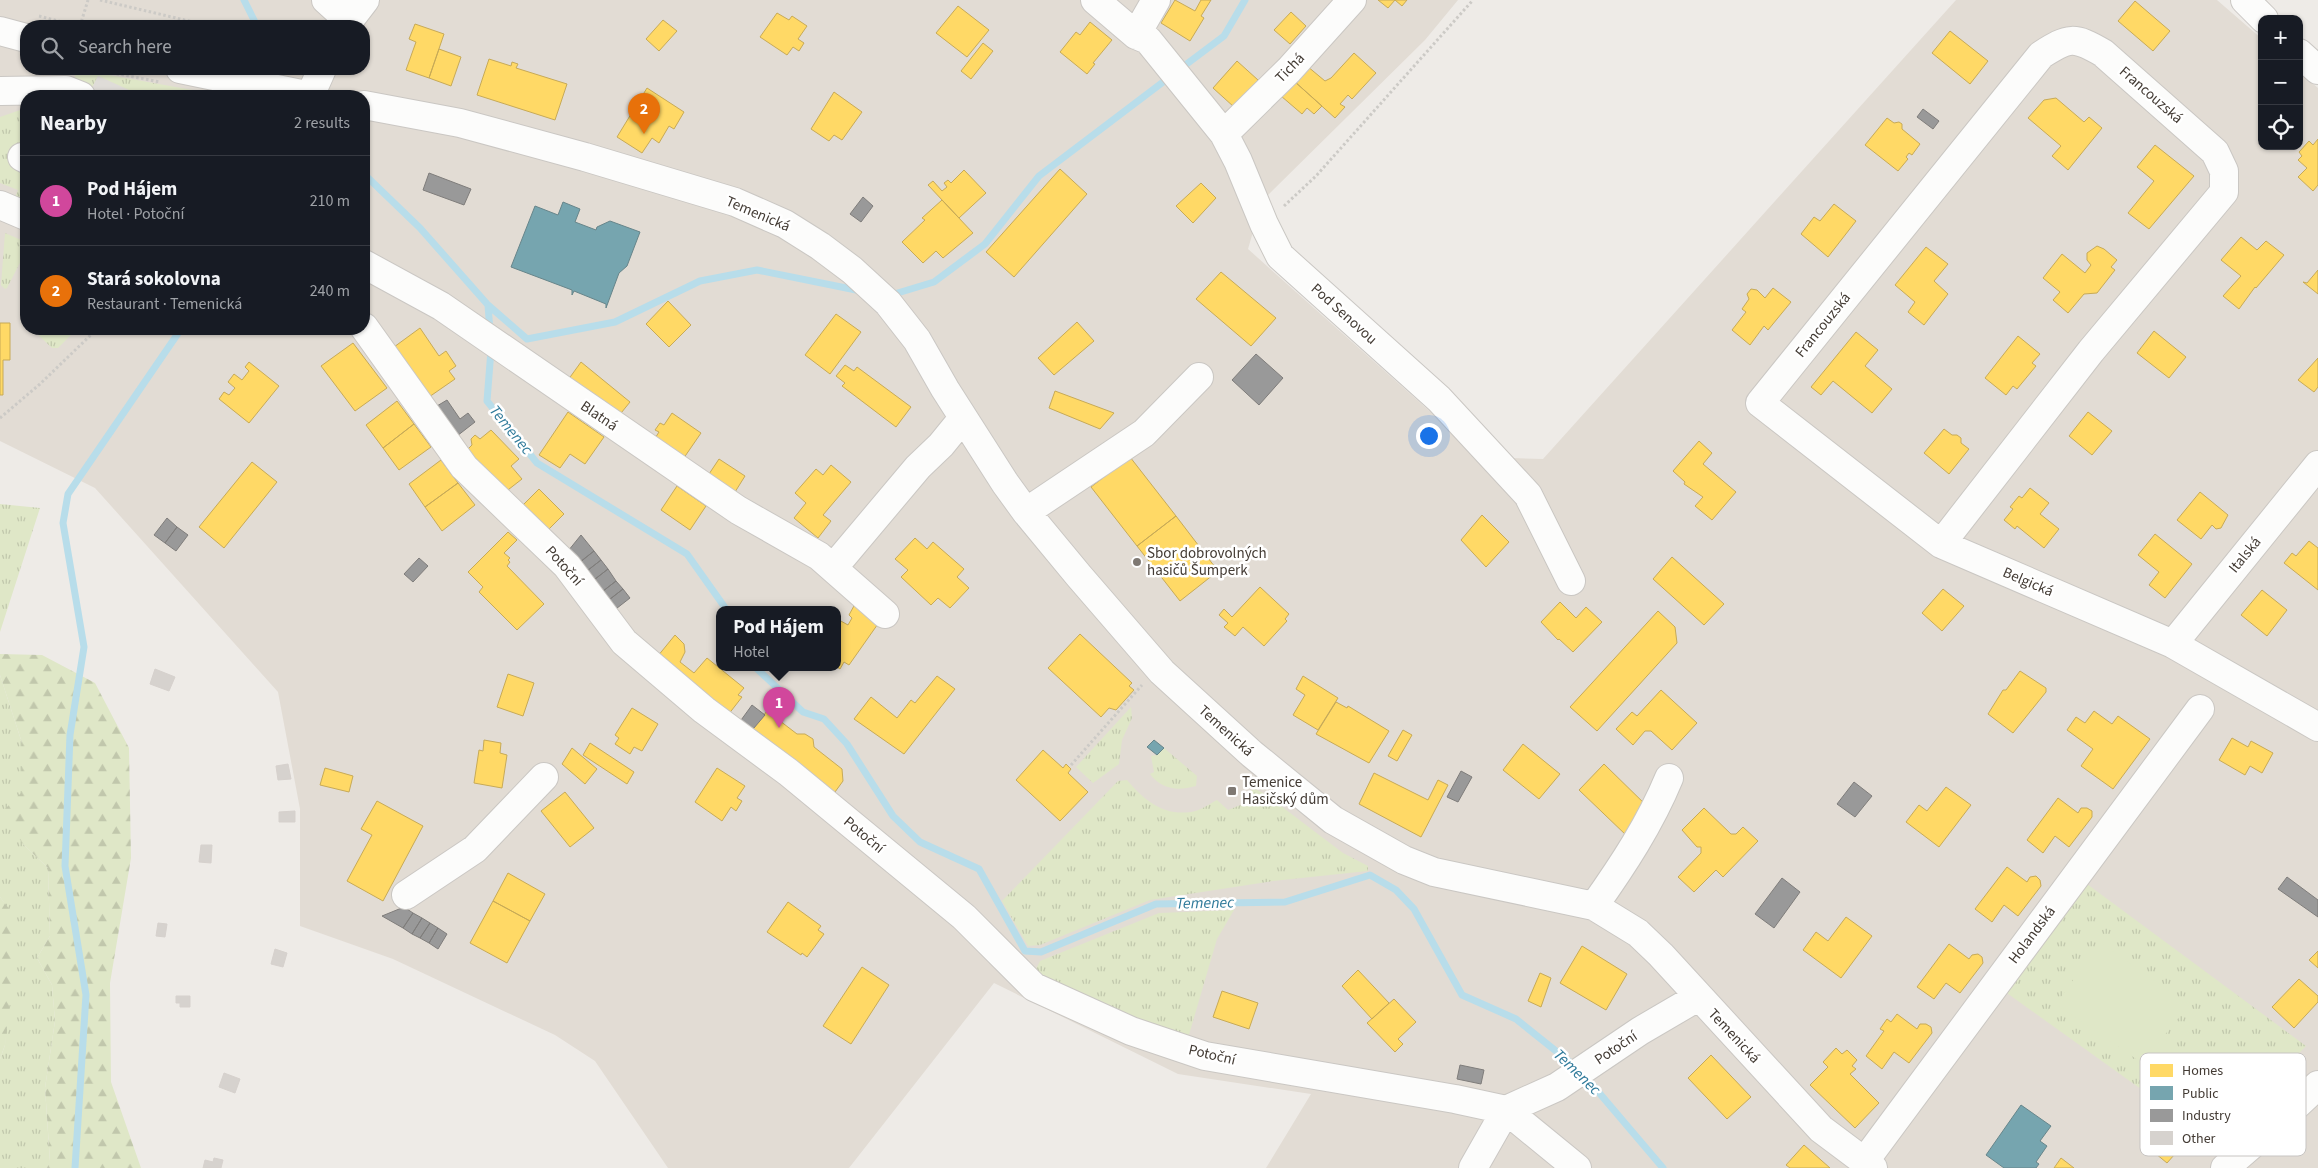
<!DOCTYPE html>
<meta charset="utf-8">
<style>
:root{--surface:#171b24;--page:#20242c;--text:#f1f3f6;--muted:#9ea1a6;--line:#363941;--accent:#7f7973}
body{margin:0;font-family:"Source Sans 3",sans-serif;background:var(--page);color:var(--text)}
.controls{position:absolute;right:15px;top:15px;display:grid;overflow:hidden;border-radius:10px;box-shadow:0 1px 4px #0004}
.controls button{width:45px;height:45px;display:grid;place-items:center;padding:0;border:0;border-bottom:1px solid var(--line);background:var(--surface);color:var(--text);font:25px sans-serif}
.you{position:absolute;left:1428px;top:435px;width:18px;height:18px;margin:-12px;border:4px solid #fff;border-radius:50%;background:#1a73e8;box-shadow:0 0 0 8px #1a73e833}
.badge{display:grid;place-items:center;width:32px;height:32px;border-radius:50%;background:var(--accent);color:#fff;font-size:16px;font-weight:700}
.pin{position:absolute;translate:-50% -41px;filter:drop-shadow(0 1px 2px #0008)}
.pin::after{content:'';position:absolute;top:26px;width:18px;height:15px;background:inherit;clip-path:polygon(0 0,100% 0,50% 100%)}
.popup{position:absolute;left:716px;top:606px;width:125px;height:65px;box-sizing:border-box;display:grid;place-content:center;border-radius:10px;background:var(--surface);filter:drop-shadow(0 1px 4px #0005);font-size:16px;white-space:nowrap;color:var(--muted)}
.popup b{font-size:19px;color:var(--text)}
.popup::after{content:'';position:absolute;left:50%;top:100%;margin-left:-10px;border:10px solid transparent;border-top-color:var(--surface)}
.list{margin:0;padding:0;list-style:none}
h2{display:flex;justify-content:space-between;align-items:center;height:65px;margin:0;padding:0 20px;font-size:21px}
h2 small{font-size:16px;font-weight:400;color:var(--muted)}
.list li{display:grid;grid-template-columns:32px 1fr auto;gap:15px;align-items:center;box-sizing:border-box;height:90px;padding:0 20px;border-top:1px solid var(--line)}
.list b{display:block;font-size:19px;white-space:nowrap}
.list p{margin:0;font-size:16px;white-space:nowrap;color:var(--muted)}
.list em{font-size:16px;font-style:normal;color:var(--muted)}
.icon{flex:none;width:28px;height:28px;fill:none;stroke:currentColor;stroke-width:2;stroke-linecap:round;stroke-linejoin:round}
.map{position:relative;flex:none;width:2318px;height:1168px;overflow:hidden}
.search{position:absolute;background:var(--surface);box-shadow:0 1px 4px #0004;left:20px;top:20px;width:350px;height:55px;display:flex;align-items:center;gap:12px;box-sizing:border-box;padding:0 18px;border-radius:20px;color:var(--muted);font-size:19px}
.panel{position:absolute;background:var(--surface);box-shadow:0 1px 4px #0004;left:20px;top:90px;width:350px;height:245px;border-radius:20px}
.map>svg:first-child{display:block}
</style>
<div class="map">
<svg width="2318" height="1168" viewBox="0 0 2318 1168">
<defs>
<pattern id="grass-tufts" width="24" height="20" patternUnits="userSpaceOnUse" patternTransform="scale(1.25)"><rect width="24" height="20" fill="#dfe7c7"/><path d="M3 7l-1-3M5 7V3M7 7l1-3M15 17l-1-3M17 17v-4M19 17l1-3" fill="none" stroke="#c1c7ac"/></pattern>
<pattern id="forest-firs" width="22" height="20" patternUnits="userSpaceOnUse" patternTransform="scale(1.25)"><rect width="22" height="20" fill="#dfe7c7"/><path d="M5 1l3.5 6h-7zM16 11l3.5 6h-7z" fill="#c1c7ac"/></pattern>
</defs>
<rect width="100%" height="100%" fill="#eeebe7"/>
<!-- residential -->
<path fill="#e2dcd4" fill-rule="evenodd" d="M0 0H1458L1425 40 1262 201 1248 249 1481 457 1543 459 1956 0H2217L2262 39V146H2299V72L2318 88V1168H1266L1311 1094 1178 1074 994 983 849 1168H668L595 1061 555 1035 393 959 300 926V809L278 692 95 488 0 441ZM26 26H364V69H26ZM26 96H364V329H26ZM720 609H838V667H720Z"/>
<!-- grass -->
<path fill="url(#grass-tufts)" d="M81 70 198 91 202 96H142L98 76 91 90 73 83 76 73Z
M26 108V125L18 149 26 166V195L14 200 18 190 0 183V117Z
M5 233 26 242V251L7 288 5 289 1 285Z
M32 329H77L58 348H52Z
M0 504 40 508 0 632Z
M0 675 22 743 23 844 48 868 50 936 37 958 52 985 55 1021 45 1088 50 1162 47 1168H0V1059L5 1045 10 911 0 897Z
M1131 707 1132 718 1122 740 1119 764 1093 783 1076 767Z
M1164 748 1197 776 1196 786C1178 791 1162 790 1150 774L1154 772 1151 756 1157 755Z
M1127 780C1144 800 1163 816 1191 812 1200 811 1209 804 1217 800L1228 810 1243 804 1240 795 1255 789 1265 794 1343 853 1368 866V871L1273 881 1150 900 1040 945 1028 946 1002 901 1118 781Z
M2087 884 2306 1046 2260 1094 2208 1137 2004 991Z
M1234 910 1217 939 1186 1045 1032 977 1040 961 1159 913Z"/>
<!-- forest -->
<path fill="url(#forest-firs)" d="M0 654 42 655 95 683 129 748 131 858 110 983 111 1082 141 1168H47L50 1161 45 1088 55 1021 52 985 37 958 50 936 48 868 23 844 1 813 22 792V743L0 675Z
M0 897 10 910 13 974 5 1045 0 1059Z"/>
<!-- pitch -->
<path fill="#dfe7c7" d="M2100 942 2189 1005 2142 1063 2056 1004Z"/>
<!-- parking -->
<path fill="#dfdcd8" d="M98 76 142 96H105L91 90Z"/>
<!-- homes -->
<path fill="#ffd966" stroke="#c7aa57" d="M1175 0 1195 11 1201 0H1211L1201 16 1204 18 1190 41 1161 23Z
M1378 0H1407L1402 6 1395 0 1388 8Z
M2135 1 2170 31 2153 51 2118 21Z
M958 6 989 30 967 57 936 33Z
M1291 12 1306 26 1290 44 1274 30Z
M777 13 789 20 792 16 807 26 798 39 804 43 799 51 793 47 787 55 760 37Z
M663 20 677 31 659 51 646 39Z
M1090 22 1112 40 1093 63 1095 64 1087 74 1060 52 1076 32 1080 35Z
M415 24 444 34 429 78 406 70 416 42 409 39Z
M1950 31 1988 61 1970 84 1932 53Z
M983 43 993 51 971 79 961 71Z
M439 49 461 57 451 86 429 78Z
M1354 53 1376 73 1352 99 1348 95 1340 104 1345 107 1335 118 1294 81 1307 66 1325 81 1331 78Z
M489 59 511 66 512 62 518 64 516 68 567 84 555 120 477 95Z
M1237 61 1258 80 1234 107 1213 88Z
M1294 81 1322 106 1314 114 1307 108 1302 114 1281 96Z
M647 88 684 112 674 129 669 126 659 143 652 138 642 153 617 137Z
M834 92 862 112 842 140 834 135 829 141 811 129Z
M2056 98 2084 122 2089 117 2102 128 2068 170 2052 156 2061 146 2028 118 2044 100Z
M1887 118 1894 123 1899 122 1902 124V129L1920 144 1912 155 1909 153 1906 157 1908 159 1898 171 1865 145Z
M2318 139V185L2313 191 2298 177 2307 168 2298 160 2302 156 2299 152 2309 141 2313 145Z
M2155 145 2194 176 2149 229 2128 213 2154 181 2137 167Z
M1060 169 1087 194 1014 277 986 252Z
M964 170 986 193 959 218 928 185 933 181 942 191 947 187 944 183 948 180 951 183Z
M1201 183 1216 198 1193 223 1176 206Z
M942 200 973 233 943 258 936 251 923 263 902 242 925 220 922 218Z
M1834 204 1856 221 1828 257 1801 234 1814 217 1820 221Z
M2241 237 2257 250 2266 241 2284 255 2256 288 2255 287 2239 309 2223 296 2241 276 2221 260Z
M2097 246 2104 249 2117 260 2111 267 2115 270 2097 293 2084 294 2068 313 2053 300 2060 292 2043 278 2062 254 2085 273 2091 265 2087 260V253Z
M1926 247 1948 264 1934 281 1948 294 1924 325 1908 312 1915 302 1895 285Z
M2318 270V294L2303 282 2307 283Z
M1221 272 1276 318 1251 346 1196 299Z
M1773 288 1791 302 1768 330 1764 326 1750 345 1732 330 1746 312 1742 309 1749 299 1747 294 1751 289 1757 290 1765 298Z
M668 301 691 325 669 347 646 324Z
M836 314 861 332 830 374 805 355Z
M1077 322 1094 341 1054 375 1038 358Z
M0 323H10V360H3V395H0Z
M420 328 439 356 446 351 456 366 449 371 455 379 429 397 394 347Z
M2154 331 2186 357 2169 378 2137 353Z
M1856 332 1878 350 1865 366 1892 389 1872 413 1833 381 1821 395 1811 387Z
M2018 336 2040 354 2032 363 2036 366 2017 389 2013 386 2006 395 1985 378Z
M353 343 387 388 355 411 321 366Z
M2318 358V387L2314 392 2298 380Z
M249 362 279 386 249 423 219 399 224 392 229 395 235 388 228 382 234 374 242 380 249 371 245 367Z
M581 362 630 402 617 418 568 380Z
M845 365 854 371 857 367 911 407 896 427 842 386 845 383 836 376Z
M1055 391 1114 413 1100 429 1049 408Z
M397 401 414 424 383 448 366 425Z
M568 412 604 437 585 464 570 454 560 468 539 455Z
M2088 412 2112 431 2092 455 2069 436Z
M672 413 701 433 679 465 650 446 659 432 655 430 660 423 664 425Z
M414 424 431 447 399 470 383 448Z
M1944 429 1952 435H1957L1961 438V443L1969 449 1949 474 1924 453Z
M491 430 519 459 511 466 522 479 504 493 467 450 472 445 471 439 475 435 480 439Z
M1699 441 1712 453 1703 464 1736 492 1712 520 1695 506 1703 497 1684 484 1685 482 1673 471Z
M1130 457 1176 516 1137 546 1091 487Z
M719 459 745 476 730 500 703 483Z
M441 460 458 483 425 507 409 484Z
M252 462 277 482 224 548 199 527Z
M831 465 851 482 823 515 831 521 818 538 794 518 806 503 795 493 816 469 823 475Z
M458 483 475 505 442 531 425 507Z
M677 486 706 506 690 530 661 510Z
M2030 488 2049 503 2040 514 2059 529 2044 548 2017 526 2015 529 2004 520 2013 509 2010 507 2019 496 2022 498Z
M539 489 564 514 544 534 519 509Z
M2200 492 2228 515 2221 528 2216 529 2212 525 2201 539 2177 520Z
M1482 515 1509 542 1486 567 1461 540Z
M1176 516 1218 571 1180 601 1137 546Z
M508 532 517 540 504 553 510 558 508 560 510 562 507 566 544 604 517 630 479 592 483 587 468 572Z
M2155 534 2192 564 2165 598 2149 585 2159 572 2138 555Z
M915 538 927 549 933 542 964 569 957 577 969 588 950 608 938 598 931 605 901 577 908 570 895 559Z
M2309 541 2318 548V590L2284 563 2292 553 2296 556Z
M1672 557 1724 604 1704 625 1653 579Z
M1260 587 1289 614 1285 619 1287 621 1264 646 1243 627 1235 636 1224 627 1228 623 1219 615 1224 609 1232 617Z
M1943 589 1964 606 1942 631 1922 613Z
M2262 590 2287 610 2267 636 2241 615Z
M1560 602 1576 618 1586 607 1602 622 1573 652 1559 639 1558 640 1541 622Z
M855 604 880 621 849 665 844 662 840 669 837 667 838 622 839 620 848 625 852 618 849 615Z
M1658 611 1675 627 1677 643 1597 731 1570 707Z
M1080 634 1132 683 1129 686 1134 690 1116 710 1109 708 1101 717 1048 668Z
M675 635 684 644 685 652 680 662 694 673 707 658 744 688 738 695 742 697 728 715 653 662Z
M2020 671 2046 688V692L2013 733 1988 714 2003 690H2006Z
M508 674 534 683 523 716 497 707Z
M937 676 955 689 904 754 854 719 871 697 897 718 911 700 915 703Z
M1303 676 1338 698 1318 730 1293 715 1305 695 1296 689Z
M1661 690 1697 723 1672 750 1651 731H1645L1633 745 1616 729 1632 712 1637 716Z
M1336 702 1347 708 1348 706 1389 731 1369 763 1316 734Z
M632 708 658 724 642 751 634 747 630 754 615 744 619 738 615 735Z
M767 711 797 734H805L813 739 814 747 842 769 843 781 835 792 823 794 748 735Z
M2094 711 2112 724 2118 716 2150 739 2113 789 2081 766 2093 749 2067 730 2076 717 2085 723Z
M1403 730 1412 735 1397 761 1388 756Z
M2232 738 2248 747 2251 741 2273 753 2262 773 2250 766 2245 775 2219 760Z
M484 740 501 743 500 753 507 755 502 788 474 783 479 750 483 751Z
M590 743 634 772 627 784 583 755Z
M1523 744 1560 774 1539 799 1503 770Z
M572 748 597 769 585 784 562 764Z
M1043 750 1063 768 1066 764 1071 769 1068 773 1088 792 1060 821 1016 780Z
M1604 764 1650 809 1627 836 1579 790Z
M325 768 353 776 349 792 320 785Z
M717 768 745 786 737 798 742 801 736 811 731 807 722 821 695 802Z
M1374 773 1428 800 1438 780 1448 785 1421 837 1359 804Z
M1946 787 1971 805 1939 847 1906 822 1919 805 1927 811Z
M565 792 594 828 570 847 541 811Z
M2058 798 2078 813 2081 808H2087L2092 811V817L2069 847 2055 836 2043 853 2027 840Z
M377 801 423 826 383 901 347 881 372 835 361 829Z
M1704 808 1731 834H1736L1743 827 1758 841 1723 877 1716 870 1694 892 1678 877 1701 853V847H1697L1682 830Z
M2007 867 2027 882 2030 877 2036 876 2040 880 2041 886 2018 916 2004 905 1992 922 1975 909Z
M508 873 545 894 530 921 493 901Z
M493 901 530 921 507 963 470 943Z
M788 902 821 926 818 930 824 934 807 957 802 953 801 955 767 932Z
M1846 917 1872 936 1841 978 1803 950 1816 932 1828 941Z
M1949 944 1969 959 1972 955 1978 954 1982 957 1983 963 1960 993 1946 983 1934 999 1917 987Z
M1582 946 1627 974 1606 1010 1560 983Z
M2318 951V968L2309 960Z
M862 967 889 985 851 1044 823 1026Z
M1358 970 1389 1003 1372 1019 1342 986Z
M1540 973 1551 978 1541 1007 1528 1001Z
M2299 979 2318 996V1002L2294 1028 2272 1007Z
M1222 991 1258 1003 1249 1029 1213 1017Z
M1394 999 1416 1022 1398 1039 1403 1044 1395 1052 1367 1023Z
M1897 1014 1917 1029 1920 1024H1926L1931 1027 1932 1033 1909 1063 1894 1052 1882 1069 1866 1056 1884 1031 1880 1029 1887 1019 1891 1022Z
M1836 1048 1842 1054 1847 1050 1857 1060 1852 1066 1856 1069 1850 1074 1879 1103 1855 1128 1810 1085 1828 1067 1823 1062Z
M1711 1055 1751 1097 1727 1119 1688 1078Z
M2167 1118 2190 1137 2167 1163 2144 1144Z
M1804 1145 1830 1168H1790L1786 1165Z
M2061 1158 2074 1168H2054Z"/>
<!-- public -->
<path fill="#76a5af" stroke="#67858a" d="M563 202 580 209 575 222 596 230 597 227 610 221 640 232 627 266 619 273 606 308V304L574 291 572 295V290L511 267 535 206 558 215Z
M1154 740 1164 748 1157 755 1147 747Z
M2021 1105 2051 1126 2040 1141 2047 1146 2036 1162 2039 1164 2036 1168H2004L1986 1155Z"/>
<!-- industry -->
<path fill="#999" stroke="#7f7d7b" d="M1923 109 1939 121 1933 129 1917 117Z
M26 131V153L18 149Z
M429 173 471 189 464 205 423 190Z
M863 197 873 206 861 222 850 214Z
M1256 354 1283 378 1259 405 1232 380Z
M447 400 460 419 468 413 475 422 457 436 437 406Z
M167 518 177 527 165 543 154 535Z
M177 527 188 535 176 551 165 543Z
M581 535 594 551 573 568 564 556Z
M594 551 601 560 583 574 576 565Z
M419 558 428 566 413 582 404 574Z
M601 560 608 569 590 583 583 574Z
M608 569 616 581 598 595 590 583Z
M616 581 623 589 605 603 598 595Z
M623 589 630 598 612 612 605 603Z
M752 705 765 715 748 735 736 727Z
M1461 771 1472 777 1458 802 1447 797Z
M1854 782 1872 796 1855 817 1837 804Z
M2287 877 2318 900V917L2278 889Z
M1782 878 1800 892 1774 928 1755 914Z
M404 907 413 913 403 928 382 916Z
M413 913 422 918 412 934 403 928Z
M422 918 430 923 420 938 412 934Z
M430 923 438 928 429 943 420 938Z
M438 928 447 934 438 949 429 943Z
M1460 1065 1484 1070 1481 1084 1457 1079Z"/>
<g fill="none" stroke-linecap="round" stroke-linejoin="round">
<!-- stream -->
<path stroke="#b8ddea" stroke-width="7" d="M244 0 257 26
M277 69 284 82
M1180 69 1224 36 1245 0
M364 174 420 228 488 305 490 331
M891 295 934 282 985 244 1039 176 1171 76
M488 305 527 339 615 322 700 281 757 270 861 291
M491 350 487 401 537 463 687 554 726 609
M755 667 803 712 824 719 847 744 893 816 920 842 979 869 1025 951 1041 952 1156 904 1285 902 1370 875 1396 890 1414 909 1462 995 1516 1019 1576 1067
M1584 1075 1663 1168
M75 1168 86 995 65 866 70 735 84 647 63 523 68 494 181 329"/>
</g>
<!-- building -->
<path fill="#d6d2ce" stroke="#d6d1cd" d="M155 669 175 677 169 691 150 684Z
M288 764 291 779 278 780 276 766Z
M295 811V822H279V812Z
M201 845H212L211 863 199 862Z
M158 923 167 924 165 937 156 936Z
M275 949 287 953 283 967 271 964Z
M176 996H190V1007H180V1003H176Z
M224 1073 240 1079 235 1093 219 1087Z
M214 1158 223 1160 221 1168H203L205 1160 213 1162Z"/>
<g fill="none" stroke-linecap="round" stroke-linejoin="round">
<!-- minor casing -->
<g stroke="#cac7c3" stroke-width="30">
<path id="minor" d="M326 0 348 20
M1095 0 1136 35 1148 40 1224 134 1238 161 1264 224 1280 256 1439 399 1528 495 1571 581
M2245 0 2264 19
M345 26 365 0
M0 31 26 38
M1136 35 1156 0
M2299 53 2318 70
M180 69 311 96
M0 91 66 90 81 96
M310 96 322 69
M364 105 460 123 585 157 735 202 785 224 820 246 852 270 888 303 917 340 945 389 1005 483 1026 512 1079 576 1162 672 1252 754 1333 820 1404 860 1434 872 1594 906 1638 933 1661 955 1821 1129 1873 1168
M1224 134 1289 70 1352 0
M22 157 26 159
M0 205 26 216
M364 264 441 306 738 510 819 556 885 614
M364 327 464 467 567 566 624 642 704 710 788 772 964 917 1034 987 1131 1031 1205 1056 1455 1099 1506 1110 1577 1168
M1026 512 1144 433 1199 377
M1941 544 2091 351 2224 192V171L2215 152 2103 53C2074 36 2069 37 2041 55L1760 403 1941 544 2173 644 2318 727
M833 568 918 467 941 445 963 418
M2173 644 2318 465
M406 895 475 849 544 777
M1594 906C1623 865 1650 824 1669 778
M1864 1162 2200 709
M1473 1168 1506 1110 1557 1087 1640 1031 1698 997
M2225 1168 2287 1114 2318 1085"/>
</g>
<!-- path -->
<path stroke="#cccac6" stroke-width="3" stroke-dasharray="2.5 2.5" stroke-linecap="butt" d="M100 0 210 26
M39 16 78 26
M80 26 88 0
M92 69 160 82
M1284 206 1316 176 1473 0
M0 418 40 384 97 329
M1071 765 1142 685"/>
<!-- minor -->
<use href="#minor" stroke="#fcfcfb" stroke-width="28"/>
</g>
<!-- markers -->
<g fill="#7f7973" stroke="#fff" stroke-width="2">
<circle cx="1137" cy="562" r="5"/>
<rect x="1227" y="786" width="10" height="10" rx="2.5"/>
</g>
<g text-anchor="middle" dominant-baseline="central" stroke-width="5" stroke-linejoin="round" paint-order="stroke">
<!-- street labels -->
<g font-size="15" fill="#433b34" stroke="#fff">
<text transform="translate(1290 68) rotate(-46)">Tichá</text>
<text transform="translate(2151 95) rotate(41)">Francouzská</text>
<text transform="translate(758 214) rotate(23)">Temenická</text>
<text transform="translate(1344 314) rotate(42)">Pod Senovou</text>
<text transform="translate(1823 325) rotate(-51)">Francouzská</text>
<text transform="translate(599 416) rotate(34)">Blatná</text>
<text transform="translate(2245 555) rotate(-51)">Italská</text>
<text transform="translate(564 566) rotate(48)">Potoční</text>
<text transform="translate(2028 582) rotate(23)">Belgická</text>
<text transform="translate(1226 731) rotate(42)">Temenická</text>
<text transform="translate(864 835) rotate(40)">Potoční</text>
<text transform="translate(2032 935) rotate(-53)">Holandská</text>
<text transform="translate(1734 1036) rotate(47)">Temenická</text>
<text transform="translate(1616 1048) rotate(-34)">Potoční</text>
<text transform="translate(1212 1055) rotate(13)">Potoční</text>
</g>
<!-- poi labels -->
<g font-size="15" fill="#433b34" stroke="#fff" text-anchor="start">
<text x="1147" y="553">Sbor dobrovolných<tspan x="1147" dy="17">hasičů Šumperk</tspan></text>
<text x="1242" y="782">Temenice<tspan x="1242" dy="17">Hasičský dům</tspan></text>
</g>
<!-- water labels -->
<g font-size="16" font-style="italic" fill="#2f7a9a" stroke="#fff">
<text transform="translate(511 430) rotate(51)">Temenec</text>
<text transform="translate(1205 903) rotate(-1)">Temenec</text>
<text transform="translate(1577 1072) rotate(44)">Temenec</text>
</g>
</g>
<!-- legend -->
<rect x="2140" y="1053" width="166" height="103" rx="8" fill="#fff" stroke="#c7c4c2" stroke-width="1"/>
<rect x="2150" y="1064" width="23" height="13" fill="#ffd966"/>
<rect x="2150" y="1086" width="23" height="14" fill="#76a5af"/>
<rect x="2150" y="1109" width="23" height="13" fill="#999"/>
<rect x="2150" y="1131" width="23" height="14" fill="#d6d2ce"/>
<g font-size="14" fill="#433b34">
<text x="2182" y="1075">Homes</text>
<text x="2182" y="1098">Public</text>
<text x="2182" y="1120">Industry</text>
<text x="2182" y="1143">Other</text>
</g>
</svg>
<div class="controls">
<button>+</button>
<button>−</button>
<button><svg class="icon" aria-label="locate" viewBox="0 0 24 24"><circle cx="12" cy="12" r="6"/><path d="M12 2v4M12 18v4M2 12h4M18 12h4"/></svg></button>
</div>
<div class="you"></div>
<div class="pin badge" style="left:779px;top:728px;background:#d1479c">1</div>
<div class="popup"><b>Pod Hájem</b>Hotel</div>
<div class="pin badge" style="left:644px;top:134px;background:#e8710a">2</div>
<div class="search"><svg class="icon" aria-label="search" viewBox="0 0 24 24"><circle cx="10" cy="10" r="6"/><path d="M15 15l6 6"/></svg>Search here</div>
<section class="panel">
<h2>Nearby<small>2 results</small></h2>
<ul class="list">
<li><span class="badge" style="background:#d1479c">1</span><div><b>Pod Hájem</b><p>Hotel · Potoční</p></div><em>210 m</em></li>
<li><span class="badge" style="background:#e8710a">2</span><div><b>Stará sokolovna</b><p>Restaurant · Temenická</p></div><em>240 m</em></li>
</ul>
</section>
</div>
